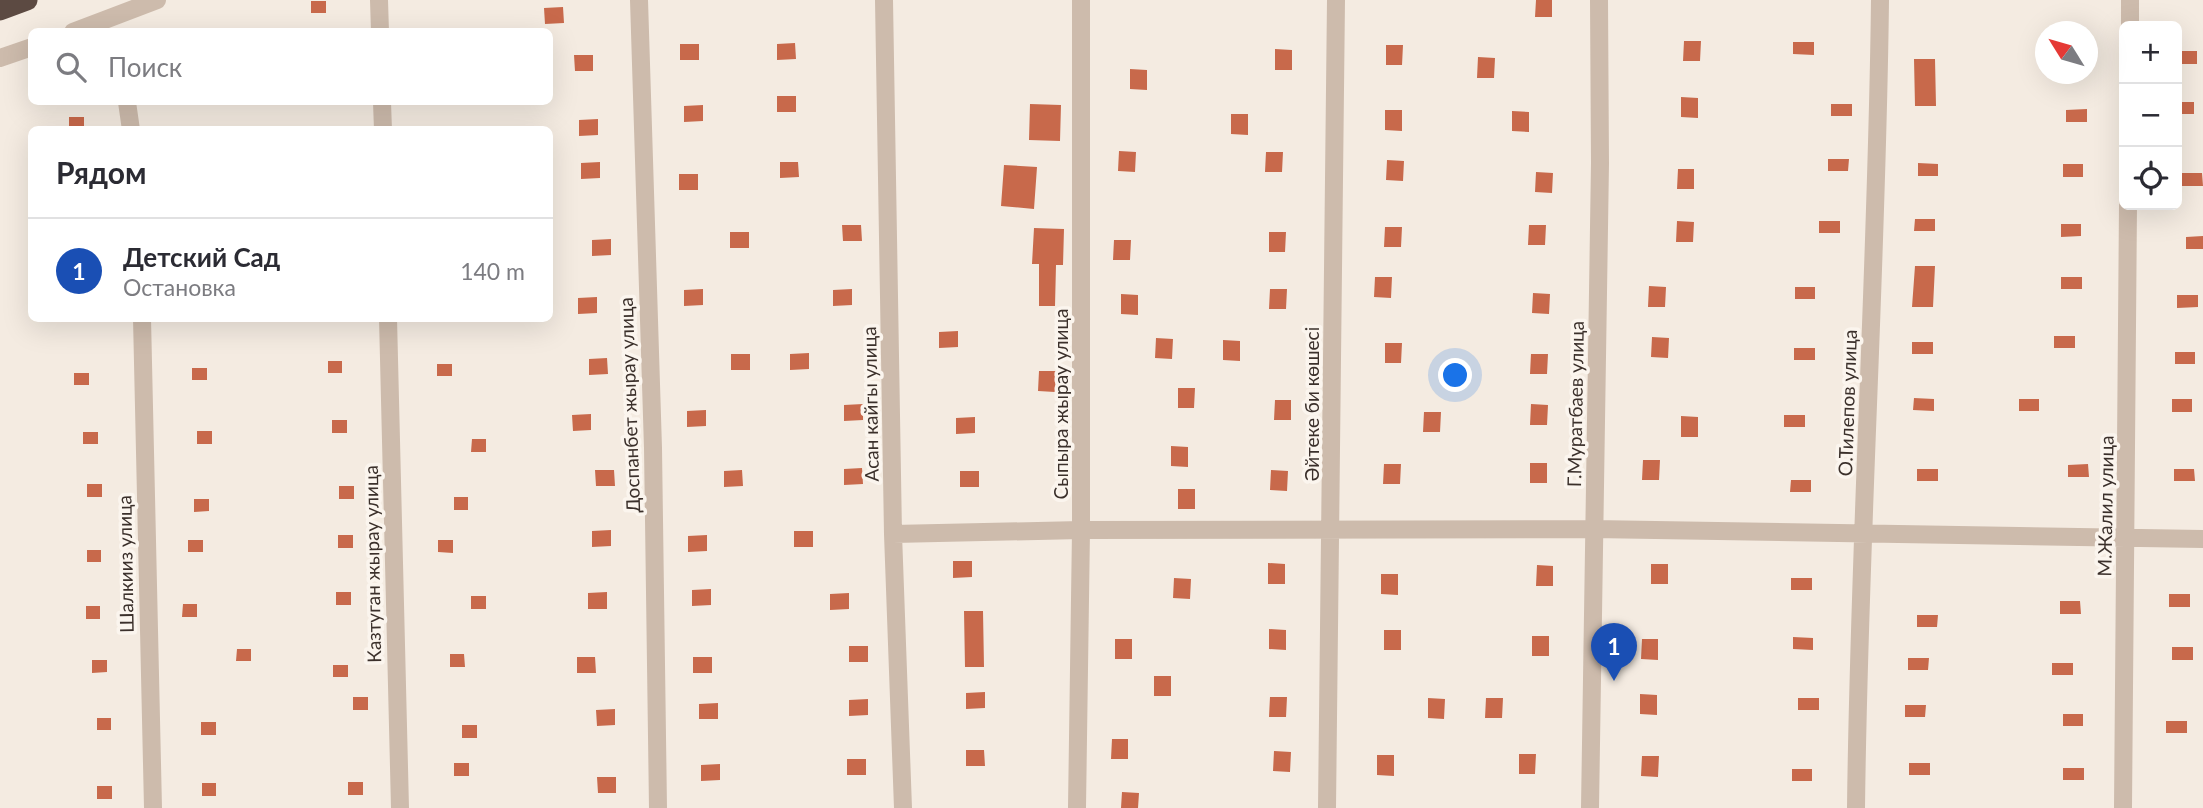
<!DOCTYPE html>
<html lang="ru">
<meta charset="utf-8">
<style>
:root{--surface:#fff;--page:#f7f7f7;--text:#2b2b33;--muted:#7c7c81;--line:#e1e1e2;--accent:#b45309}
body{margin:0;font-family:Lato,sans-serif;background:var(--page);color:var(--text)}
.controls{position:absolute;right:21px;top:21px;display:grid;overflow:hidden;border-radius:10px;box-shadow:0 7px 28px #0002}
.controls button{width:63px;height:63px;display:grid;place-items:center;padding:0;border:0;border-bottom:2px solid var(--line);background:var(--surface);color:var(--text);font:35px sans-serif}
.compass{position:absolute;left:2035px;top:21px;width:63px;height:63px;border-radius:50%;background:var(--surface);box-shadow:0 7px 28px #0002;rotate:307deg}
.you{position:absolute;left:1456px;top:376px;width:24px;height:24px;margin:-18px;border:5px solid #fff;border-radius:50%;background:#1a73e8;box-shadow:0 0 0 10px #1a73e833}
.badge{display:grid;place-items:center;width:46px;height:46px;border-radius:50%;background:var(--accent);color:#fff;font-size:23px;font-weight:700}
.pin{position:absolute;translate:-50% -58px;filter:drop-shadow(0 2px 4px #0008)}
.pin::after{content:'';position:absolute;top:37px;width:24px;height:21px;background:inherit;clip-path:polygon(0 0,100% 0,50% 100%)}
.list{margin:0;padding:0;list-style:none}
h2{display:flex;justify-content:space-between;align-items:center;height:91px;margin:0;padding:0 28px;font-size:30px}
h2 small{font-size:23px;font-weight:400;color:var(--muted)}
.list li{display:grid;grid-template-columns:46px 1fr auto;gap:21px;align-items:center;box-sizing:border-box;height:105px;padding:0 28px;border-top:2px solid var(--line)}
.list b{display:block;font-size:26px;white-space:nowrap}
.list p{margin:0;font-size:23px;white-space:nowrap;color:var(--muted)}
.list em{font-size:23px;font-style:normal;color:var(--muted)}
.icon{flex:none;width:38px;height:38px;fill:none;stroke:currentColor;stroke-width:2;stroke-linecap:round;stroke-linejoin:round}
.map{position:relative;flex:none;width:2203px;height:808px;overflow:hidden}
.search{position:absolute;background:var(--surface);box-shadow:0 7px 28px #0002;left:28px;top:28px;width:525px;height:77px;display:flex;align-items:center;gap:18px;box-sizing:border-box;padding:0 24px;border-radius:10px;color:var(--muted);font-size:26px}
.panel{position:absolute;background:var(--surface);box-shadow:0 7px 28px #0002;left:28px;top:126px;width:525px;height:196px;border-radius:10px}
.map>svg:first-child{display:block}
</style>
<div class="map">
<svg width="2203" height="808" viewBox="0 0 2203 808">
<rect width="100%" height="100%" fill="#f4ebe1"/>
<!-- building -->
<path fill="#c8694b" d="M1536 0H1552V17H1535Z
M311 1H326V13H311Z
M563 7 564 23 545 24 544 8Z
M1684 41H1701L1700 61H1683Z
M1793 42H1814V55L1793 54Z
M795 43 796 59 777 60V44Z
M680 44H699V60H680Z
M1386 45H1403L1402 65H1386Z
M1275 49 1292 50V70H1275Z
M2177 51H2197V64H2177Z
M574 55H593V71H575Z
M1478 57 1495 58 1494 78H1477Z
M1914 59H1935L1936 106H1915Z
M1130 69 1147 70V90L1130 89Z
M777 96H796V112H777Z
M1681 97 1698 98V118L1681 117Z
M2177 102H2194V114H2177Z
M1030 104 1061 105 1060 141 1029 140Z
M1831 104H1852V116H1831Z
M703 105V121L684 122V106Z
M2087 109V122H2066V110Z
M1385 110H1402V131L1385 130Z
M1512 111 1529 112V132L1512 131Z
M1231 114H1248V135L1231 134Z
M69 117H84V130H69Z
M598 119V135L579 136V120Z
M1119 151 1136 152 1135 172 1118 171Z
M1266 152H1283L1282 172H1265Z
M1828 159H1849L1848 171H1828Z
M1387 160 1404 161 1403 181 1386 180Z
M600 162V178L581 179V163Z
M780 162H798L799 177 780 178Z
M1918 163 1938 164V176H1918Z
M2063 164H2083V177H2063Z
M1004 165 1037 167 1034 209 1001 206Z
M1678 169H1694V189H1677Z
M1536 172 1553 173 1552 193 1535 192Z
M2182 173H2202L2203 186H2182Z
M679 174H698V190H679Z
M1915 219H1935V231H1914Z
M1677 221 1694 222 1693 242H1676Z
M1819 221H1840V233H1819Z
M2061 224H2081V236L2061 237Z
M842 225H861L862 241H843Z
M1529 225H1546L1545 245H1528Z
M1385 227H1402L1401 247H1384Z
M1034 228 1064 229 1063 265H1056L1055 306H1039V264H1032Z
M730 232H749V248H730Z
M1269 232H1286L1285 252H1269Z
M2203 236V249H2186V237Z
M611 239V255L592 256V240Z
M1114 240H1131L1130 260H1113Z
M1915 266H1935L1933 307H1912Z
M1375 277H1392L1391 298 1374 297Z
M2061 277H2082V289H2061Z
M1649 286 1666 287 1665 307H1648Z
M1795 287H1815V299H1795Z
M703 289V305L684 306V290Z
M852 289V305L833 306V290Z
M1270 289H1287L1286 309H1269Z
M1533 293 1550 294 1549 314 1532 313Z
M1121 294 1138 295V315L1121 314Z
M2177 295H2198V307L2177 308Z
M597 297V313L578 314V298Z
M958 331V347L939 348V332Z
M2054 336H2075V348H2054Z
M1652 337 1669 338 1668 358 1651 357Z
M1156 338 1173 339 1172 359 1155 358Z
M1223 340 1240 341V361L1223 360Z
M1912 342H1933V354H1912Z
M1385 343H1402L1401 363H1385Z
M1794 348H1815V360H1794Z
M2175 352H2195V364H2175Z
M809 353V369L790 370V354Z
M731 354H750V370H731Z
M1531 354H1548L1547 374H1530Z
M607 358 608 374 589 375V359Z
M328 361H342V373H328Z
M437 364H452V376H437Z
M192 368H207V380H192Z
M1039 371H1056L1055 392 1038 391Z
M74 373H89V385H74Z
M1178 388H1195L1194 408H1178Z
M1914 398 1934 399V411L1913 410Z
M2019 399H2039V411H2019Z
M2172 399H2192V412H2172Z
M1275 400H1291V420H1274Z
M863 404V420L844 421V405Z
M1531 404 1548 405 1547 425H1530Z
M706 410V426L687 427V411Z
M1424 412H1441L1440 432H1423Z
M591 414V430L573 431 572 415Z
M1784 415H1805V427H1784Z
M1681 416 1698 417V437H1681Z
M975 417V433L956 434V418Z
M332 420H347V433H332Z
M197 431H212V444H197Z
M83 432H98V444H83Z
M472 439H486V452H471Z
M1171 446 1188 447V467L1171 466Z
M1643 460H1660L1659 480H1642Z
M1530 463H1547V483H1530Z
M1384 464H1401L1400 484H1383Z
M2088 464 2089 477H2068V465Z
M862 468 863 484 844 485V469Z
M1917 469H1938V481H1917Z
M2174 469H2194L2195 481H2174Z
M595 470H614L615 486H596Z
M742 470 743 486 724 487V471Z
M1271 470 1288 471 1287 491 1270 490Z
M960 471H979V487H960Z
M1791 480H1811V492H1790Z
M87 484H102V497H87Z
M339 486H354V499H339Z
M1178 489H1195V509H1178Z
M454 497H468V510H454Z
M194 499H209V511L194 512Z
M611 530V546L592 547V531Z
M794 531H813V547H794Z
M338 535H353V548H338Z
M707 535V551L688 552V536Z
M188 540H203V552H188Z
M438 540H453V553L438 552Z
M87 550H101V562H87Z
M953 561H972V577L953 578Z
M1268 563 1285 564V584H1268Z
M1651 564H1668V584H1651Z
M1537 565 1553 566V586H1536Z
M1381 574H1398V595L1381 594Z
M1174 578 1191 579 1190 599 1173 598Z
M1791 578H1812V590H1791Z
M711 589V605L692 606V590Z
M336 592H351V605H336Z
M607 592V609H588V593Z
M849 593V609L830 610V594Z
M2169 594H2190V607H2169Z
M471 596H486V609H471Z
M2060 601H2080L2081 614H2060Z
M183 604H197V617H182Z
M86 606H100V619H86Z
M964 611H983L984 667H965Z
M1917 615H1938L1937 627H1917Z
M1269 629 1286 630V650L1269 649Z
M1384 630H1401V650H1384Z
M1532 636H1549V656H1532Z
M1793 637 1813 638V650L1793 649Z
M1115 639H1132V659H1115Z
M1642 639H1658V660L1641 659Z
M849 646H868V662H849Z
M2172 647H2193V660H2172Z
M237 649H251V661H236Z
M450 654H464L465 667H450Z
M577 657H595L596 673H577Z
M693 657H712V673H693Z
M1908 658H1929L1928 670H1908Z
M92 660H107V672L92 673Z
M2052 663H2073V675H2052Z
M333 665H348V677H333Z
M1154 676H1171V696H1154Z
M985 692V708L966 709V693Z
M1640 694 1657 695V715L1640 714Z
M353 697H368V710H353Z
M1270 697H1287L1286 717H1269Z
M1428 698 1445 699 1444 719 1428 718Z
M1486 698H1503L1502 718H1485Z
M1798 698H1819V710H1798Z
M868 699V715L849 716V700Z
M718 703V719H699V704Z
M1905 705H1926L1925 717H1905Z
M615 709V725L597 726 596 710Z
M2063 714H2083V726H2063Z
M97 718H111V730H97Z
M2166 721H2187V733H2166Z
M201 722H216V735H201Z
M462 725H477V738H462Z
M1112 739H1128V759H1111Z
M966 750H984L985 766H966Z
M1274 751 1291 752 1290 772 1273 771Z
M1519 754H1536L1535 774H1519Z
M1377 755H1394V776L1377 775Z
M1642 756H1659L1658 777 1641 776Z
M847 759H866V775H847Z
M454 763H469V776H454Z
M1909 763H1930V775H1909Z
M720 764V780L701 781V765Z
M2063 768H2084V780H2063Z
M1792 769H1812V781H1792Z
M597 777H616V793H598Z
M348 782H363V795H348Z
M202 783H216V796H202Z
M97 786H112V799H97Z
M1122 792 1139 793 1138 808H1121Z"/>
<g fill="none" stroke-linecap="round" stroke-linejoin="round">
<!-- minor -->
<path stroke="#cdbbac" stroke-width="18" d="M379 0 380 32
M639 0 653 448 658 808
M884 0 893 534 903 808
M2130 26V0
M73 32 157 0
M0 58 32 47
M127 102 131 130
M382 102 383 130
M142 318 153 808
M388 318 400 808
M893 534 1081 530 1593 529 2203 539
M1077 808 1081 530V0
M1327 808 1336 0
M1590 808 1600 163 1599 0
M1856 808C1859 539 1877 270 1880 0
M2123 808 2128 205"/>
<!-- highway -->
<path stroke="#5c4a42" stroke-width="21" d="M0 10 27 0"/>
</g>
<g text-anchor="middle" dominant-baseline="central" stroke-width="7" stroke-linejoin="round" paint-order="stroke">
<!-- street labels -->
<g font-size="19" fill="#3b302b" stroke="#fbf5ee">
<text transform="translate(1847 403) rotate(-88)">О.Тилепов улица</text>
<text transform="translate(870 404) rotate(-91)">Асан кайгы улица</text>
<text transform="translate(1060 404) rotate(-90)">Сыпыра жырау улица</text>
<text transform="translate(1311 404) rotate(-90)">Әйтеке би көшесі</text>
<text transform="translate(1575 404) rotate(-89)">Г.Муратбаев улица</text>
<text transform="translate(629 405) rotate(-92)">Доспанбет жырау улица</text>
<text transform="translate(2105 506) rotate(-89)">М.Жалил улица</text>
<text transform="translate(125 564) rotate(-91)">Шалкииз улица</text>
<text transform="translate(372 564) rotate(-91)">Казтуган жырау улица</text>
</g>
</g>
</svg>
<div class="controls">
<button>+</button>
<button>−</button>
<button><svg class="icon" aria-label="locate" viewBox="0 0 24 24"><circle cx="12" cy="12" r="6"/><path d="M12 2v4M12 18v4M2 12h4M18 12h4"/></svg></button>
</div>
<svg class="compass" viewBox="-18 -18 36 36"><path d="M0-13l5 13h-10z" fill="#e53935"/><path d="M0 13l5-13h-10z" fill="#7c7c81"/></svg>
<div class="you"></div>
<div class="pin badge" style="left:1614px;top:681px;background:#1a4fb4">1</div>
<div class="search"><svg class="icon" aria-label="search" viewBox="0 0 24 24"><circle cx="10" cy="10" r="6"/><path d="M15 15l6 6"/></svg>Поиск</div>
<section class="panel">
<h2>Рядом<small></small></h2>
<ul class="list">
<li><span class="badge" style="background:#1a4fb4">1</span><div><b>Детский Сад</b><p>Остановка</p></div><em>140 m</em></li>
</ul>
</section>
</div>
